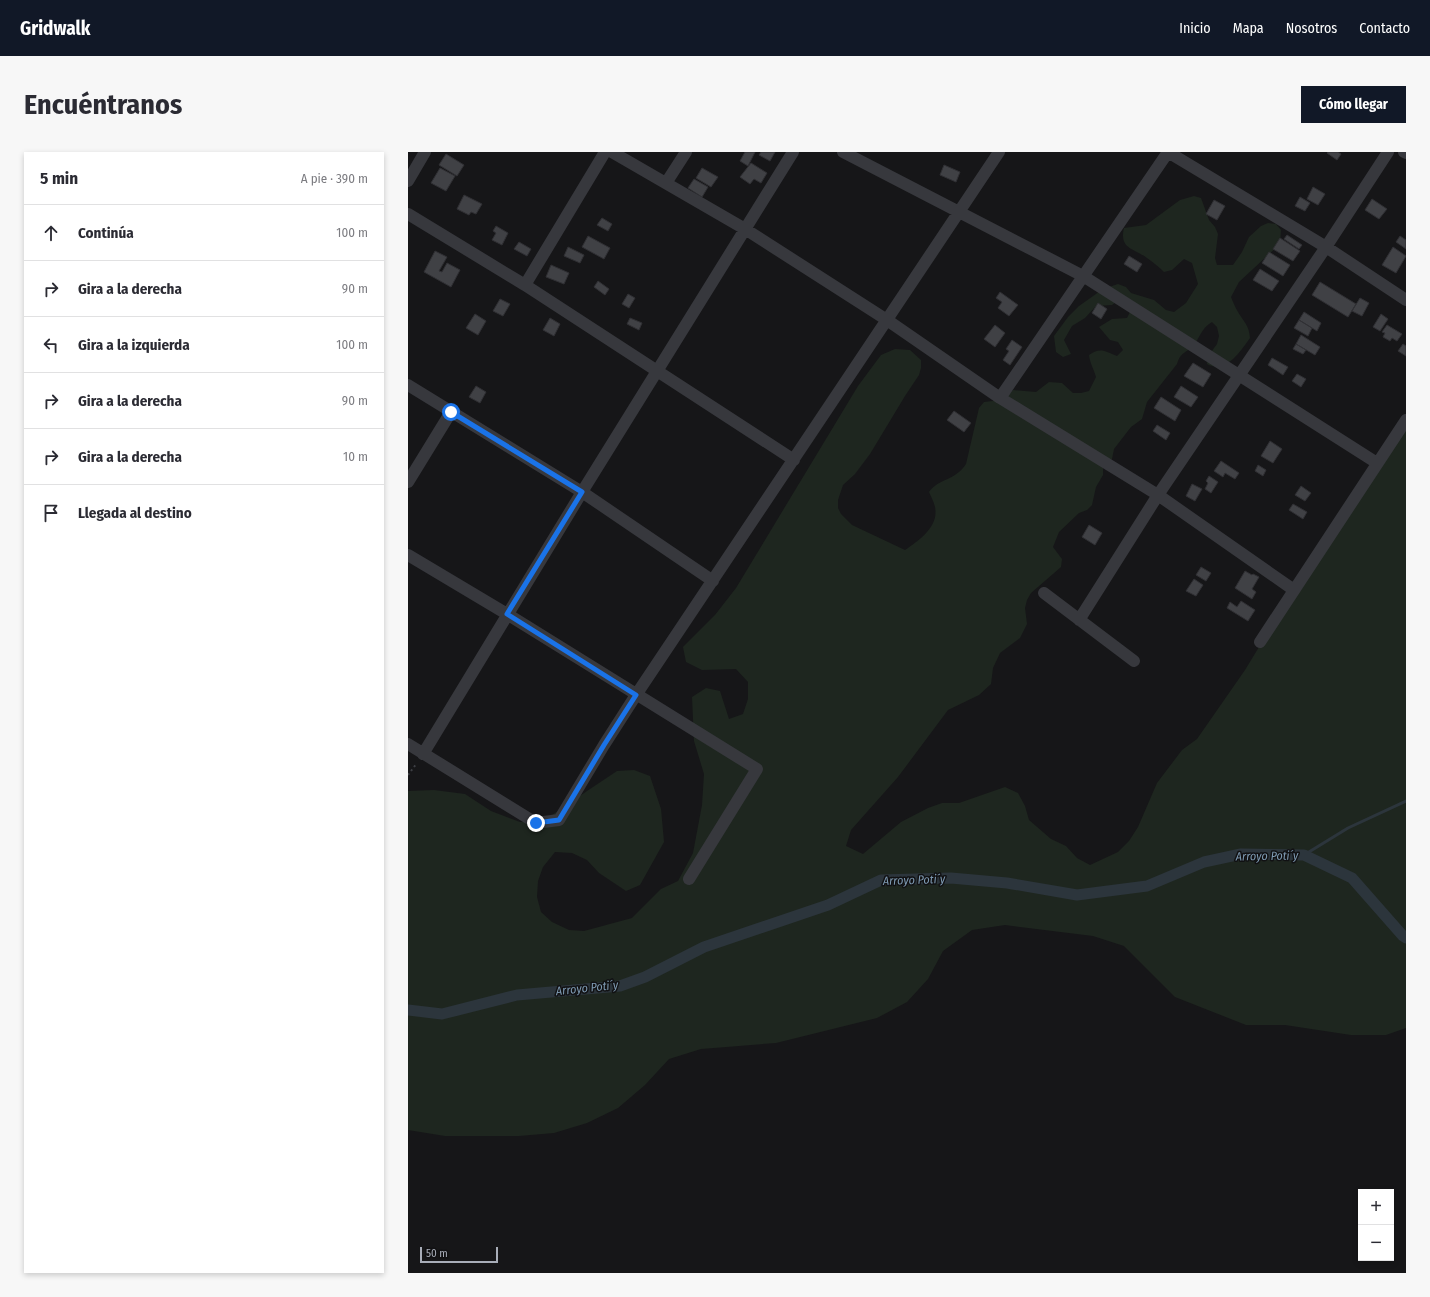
<!DOCTYPE html>
<html lang="es">
<meta charset="utf-8">
<style>
:root{--surface:#fff;--page:#f7f7f7;--text:#2b2b33;--muted:#7c7c81;--line:#e1e1e2;--accent:#111827}
body{margin:0;font-family:"Fira Sans Condensed",sans-serif;background:var(--page);color:var(--text)}
.controls{position:absolute;right:12px;bottom:12px;display:grid;overflow:hidden;border-radius:0px;box-shadow:0 2px 6px #0003}
.controls button{width:36px;height:36px;display:grid;place-items:center;padding:0;border:0;border-bottom:1px solid var(--line);background:var(--surface);color:var(--text);font:20px sans-serif}
.scale{position:absolute;left:12px;bottom:10px;width:78px;box-sizing:border-box;padding-left:4px;border:2px solid #a8adb8;border-top:0;font-size:11px;line-height:14px;white-space:nowrap;color:#a8adb8;-webkit-text-stroke:3px #111113;paint-order:stroke}
.stop{position:absolute;width:12px;height:12px;margin:-9px;border:3px solid #1a73e8;border-radius:50%;background:#fff}
.stop.end{background:#1a73e8;border-color:#fff;box-shadow:0 1px 4px #0008}
.list{margin:0;padding:0;list-style:none}
h2{display:flex;justify-content:space-between;align-items:center;height:52px;margin:0;padding:0 16px;font-size:17px}
h2 small{font-size:13px;font-weight:400;color:var(--muted)}
.list li{display:grid;grid-template-columns:26px 1fr auto;gap:12px;align-items:center;box-sizing:border-box;height:56px;padding:0 16px;border-top:1px solid var(--line)}
.list b{display:block;font-size:15px;white-space:nowrap}
.list em{font-size:13px;font-style:normal;color:var(--muted)}
.icon{flex:none;width:22px;height:22px;fill:none;stroke:currentColor;stroke-width:2;stroke-linecap:round;stroke-linejoin:round}
.map{position:relative;flex:none;width:998px;height:1121px;overflow:hidden;border-radius:0px}
header{display:flex;align-items:center;gap:24px;box-sizing:border-box;height:56px;padding:0 20px;background:var(--accent);color:#fff}
header strong{font-size:19px}
nav{display:flex;gap:22px;margin-inline-start:auto;font-size:14px}
.intro{display:flex;align-items:center;justify-content:space-between;box-sizing:border-box;height:96px;padding:0 24px}
h1{margin:0;font-size:28px}
.button{padding:10px 18px;border-radius:0px;background:var(--accent);color:#fff;font-size:14px;font-weight:700}
main{display:flex;gap:24px;padding:0 24px}
aside{flex:1;background:var(--surface);border-radius:0px;box-shadow:0 2px 6px #0003}
.map>svg:first-child{display:block}
</style>
<header>
<strong>Gridwalk</strong>
<nav><a>Inicio</a><a>Mapa</a><a>Nosotros</a><a>Contacto</a></nav>
</header>
<div class="intro"><h1>Encuéntranos</h1><a class="button">Cómo llegar</a></div>
<main>
<aside>
<h2>5 min<small>A pie · 390 m</small></h2>
<ul class="list">
<li><svg class="icon" aria-label="ahead" viewBox="0 0 24 24"><path d="M12 20V5M6 11l6-6 6 6"/></svg><div><b>Continúa</b></div><em>100 m</em></li>
<li><svg class="icon" aria-label="right" viewBox="0 0 24 24"><path d="M7 20v-9h11M14 6l5 5-5 5"/></svg><div><b>Gira a la derecha</b></div><em>90 m</em></li>
<li><svg class="icon" aria-label="left" viewBox="0 0 24 24"><path d="M17 20v-9H6M10 6l-5 5 5 5"/></svg><div><b>Gira a la izquierda</b></div><em>100 m</em></li>
<li><svg class="icon" aria-label="right" viewBox="0 0 24 24"><path d="M7 20v-9h11M14 6l5 5-5 5"/></svg><div><b>Gira a la derecha</b></div><em>90 m</em></li>
<li><svg class="icon" aria-label="right" viewBox="0 0 24 24"><path d="M7 20v-9h11M14 6l5 5-5 5"/></svg><div><b>Gira a la derecha</b></div><em>10 m</em></li>
<li><svg class="icon" aria-label="arrive" viewBox="0 0 24 24"><path d="M6 21V4h12l-3 4 3 4H6"/></svg><div><b>Llegada al destino</b></div></li>
</ul>
</aside>
<div class="map">
<svg width="998" height="1121" viewBox="0 0 998 1121">
<rect width="100%" height="100%" fill="#161618"/>
<!-- green -->
<path fill="#1e261f" d="M786 44 793 46 801 68 807 75 810 82 807 106 809 113H825L834 100 841 85 853 74 860 71 868 72 873 78 872 92 831 130 823 145C825 150 827 155 830 160 836 170 841 173 842 186 832 200 818 222 799 212L800 204 809 192 811 184 809 175 804 170C792 177 792 187 784 195 776 202 772 201 769 212L739 250 734 267 723 275 706 297 704 307 695 315V323L688 335 684 353 679 358 671 361 651 380 645 395 654 407 653 415 623 441 619 448 617 456 619 472 612 486 592 501 585 516 583 532 571 543 540 558 490 625 443 678 438 694 455 702 493 670 520 656 534 651H551L597 635 610 641 617 654 621 668 643 687 658 694 669 706 682 713 710 700 721 689 730 675 749 631 774 598 789 587 837 518 884 441 998 272V876L978 883H943L877 873H838L767 845 716 794 685 784 597 773 564 778 535 799 520 827 499 850 469 866 368 891 293 897 261 907 237 933 210 956 179 971 146 981 111 984H37L0 978V639L26 638 57 642 83 659 112 670 130 669 144 663 182 637 209 619 226 618 242 624 253 657 256 690 232 733 218 739 191 721 179 708 164 701 147 700 135 715 130 729 129 745 133 760 144 770 161 778 176 779 224 766 253 737 270 729 285 701 294 653 296 622 286 589 284 545 298 536 312 539 321 567 335 562 340 547V530L328 517 294 518 278 510 275 495 307 463 328 436 450 234 473 203 487 197 502 198 513 208V216L511 223 497 244 462 302 447 322 435 333 430 348V356L433 362 444 373 497 398C511 388 531 375 527 355 526 350 523 345 521 340 531 326 547 329 558 312L571 256 576 250 593 248 605 238 628 240 641 230 654 231 665 241H673L681 239 688 225C686 217 682 212 681 203 692 195 697 199 709 204L715 198 710 190 702 188 691 175 704 167 719 166 723 158 711 148 704 153 688 154 677 166 664 174 656 188 663 202 655 205 648 200 646 184 660 165 671 154 695 137 710 132 718 135 723 141 746 148 758 158 766 160 778 151 790 132 784 111 776 107 764 118 756 120C751 115 745 110 739 106 726 96 711 97 716 76L738 73 772 48Z"/>
<g fill="none" stroke-linecap="round" stroke-linejoin="round">
<!-- stream -->
<path stroke="#2c353c" stroke-width="3" d="M896 703 940 676 998 649"/>
<!-- canal -->
<path stroke="#2c353c" stroke-width="11" d="M0 858 34 862 109 843 212 834 237 825 296 795 420 753 473 728 543 726 599 731 669 743 739 734 796 710 833 702 896 703 944 726 995 784 998 786"/>
</g>
<!-- building -->
<path fill="#404145" stroke="#303034" d="M337 0H347L340 14 332 9Z
M353 0H367L362 9 351 3Z
M920 0H930L933 2 929 8 919 1Z
M38 2 56 13 49 24 31 13Z
M343 11 359 21 353 31 346 27 342 32 332 25Z
M536 13 552 20 548 30 532 23Z
M32 16 47 24 38 39 23 31Z
M294 16 310 25 303 35 288 26Z
M286 27 300 35 294 45 280 36Z
M905 35 917 42 910 53 899 47Z
M56 43 74 52 68 62 63 60 61 63 49 57Z
M892 45 902 51 897 59 887 54Z
M964 47 979 57 971 67 957 58Z
M806 48 817 54 809 68 798 62Z
M194 66 204 72 200 79 189 73Z
M88 74 100 81 94 93 84 88 88 81 85 79Z
M879 83 894 93 891 97 876 87Z
M180 84 202 96 196 107 174 95Z
M992 84 998 88V97L988 90Z
M872 86 892 99 885 109 865 97Z
M111 90 123 97 119 104 106 97Z
M160 95 176 103 172 111 156 104Z
M985 95 998 104 988 121 974 113Z
M27 99 39 105 31 119 34 120 39 111 52 118 43 135 16 120Z
M861 100 882 113 875 124 854 111Z
M721 104 734 112 729 120 716 112Z
M143 113 161 121 156 132 138 125Z
M852 117 871 129 864 139 845 128Z
M190 129 201 137 197 143 186 135Z
M912 130 948 152 940 165 904 143Z
M592 140 610 153 601 164 590 156 594 150 588 146Z
M220 142 227 146 221 156 214 152Z
M952 146 961 151 954 164 944 159Z
M92 147 102 152 95 164 85 159Z
M690 151 699 157 693 167 684 161Z
M896 160 913 171 909 179 891 168Z
M67 162 78 169 70 183 58 176Z
M973 162 980 167 972 179 965 175Z
M142 166 152 172 146 184 135 178Z
M222 166 234 171 231 178 219 172Z
M891 168 904 176 900 184 886 176Z
M587 173 597 181 587 195 576 187Z
M979 173 994 182 989 189 984 186 982 189 975 185 977 181 974 180Z
M893 183 912 195 907 203 888 192Z
M604 188 614 195 602 213 595 208 601 199 598 197Z
M888 192 898 198 895 202 885 197Z
M995 192 998 194V204L990 199Z
M864 206 880 215 875 223 860 213Z
M785 211 803 222 795 235 776 224Z
M889 222 898 227 893 235 884 229Z
M68 234 78 240 72 251 61 245Z
M773 234 790 245 783 255 766 245Z
M753 245 773 258 767 269 746 256Z
M546 259 563 271 556 280 539 268Z
M749 273 762 281 758 288 745 279Z
M862 289 874 297 865 311 853 304Z
M813 309 831 321 827 327 817 321 815 325 806 319Z
M850 313 858 318 855 324 847 319Z
M801 324 810 330 803 341 797 337 800 331 798 329Z
M784 332 794 337 787 349 778 344Z
M893 334 903 341 897 349 887 343Z
M885 352 899 360 895 367 881 358Z
M681 373 694 381 687 393 674 385Z
M793 415 803 421 798 429 788 423Z
M837 419 844 423 845 422 851 425 844 437 848 440 844 447 827 436Z
M786 427 795 433 788 444 778 439Z
M833 449 847 458 840 469 819 456 822 450 829 455Z"/>
<g fill="none" stroke-linecap="round" stroke-linejoin="round">
<!-- path -->
<path stroke="#3d3f44" stroke-width="2" stroke-dasharray="2 3" stroke-linecap="butt" d="M0 623 9 611"/>
<!-- minor -->
<path stroke="#37383d" stroke-width="12" d="M204 0 337 77 479 168 592 246 750 343 886 438
M435 0 675 124 969 311
M760 0 918 95 998 148
M996 0 998 1
M0 29 17 0
M258 31 278 0
M0 62 117 133 386 308
M117 133 197 0
M0 233 174 340 305 429
M592 246 760 0
M0 330 43 260
M0 403 99 462 349 617 281 727
M636 441 726 509
M671 468 750 343 918 95 980 0
M852 490 998 268
M0 592 128 671 151 668 196 593 228 543 591 0
M15 602 174 340 385 0"/>
</g>
<g fill="none" stroke-linecap="round" stroke-linejoin="round">
<!-- route -->
<path stroke="#1a73e8" stroke-width="5" d="M43 260 174 340 99 462 228 543 196 593 151 668 128 671"/>
</g>
<g text-anchor="middle" dominant-baseline="central" stroke-width="3" stroke-linejoin="round" paint-order="stroke">
<!-- water labels -->
<g font-size="12" font-style="italic" fill="#7f9bb3" stroke="#111113">
<text transform="translate(859 704) rotate(-1)">Arroyo Poti´y</text>
<text transform="translate(506 728) rotate(-2)">Arroyo Poti´y</text>
<text transform="translate(179 836) rotate(-6)">Arroyo Poti´y</text>
</g>
</g>
</svg>
<div class="controls">
<button>+</button>
<button>−</button>
</div>
<div class="scale">50 m</div>
<div class="stop" style="left:43px;top:260px"></div>
<div class="stop end" style="left:128px;top:671px"></div>
</div>
</main>
